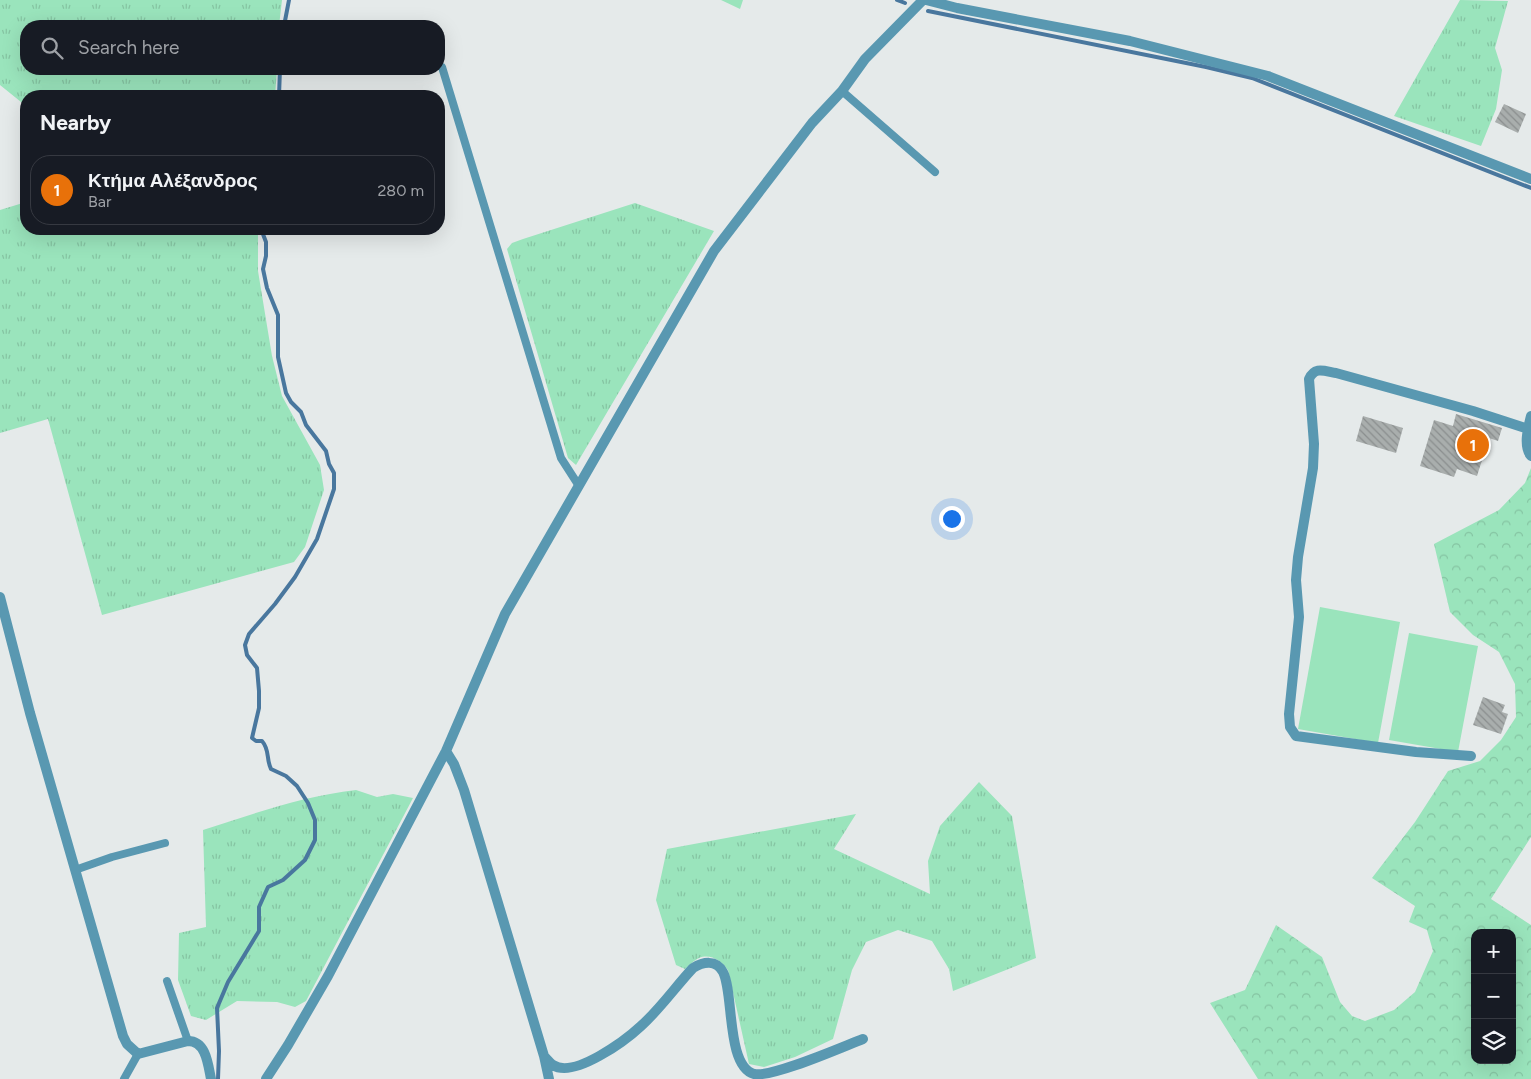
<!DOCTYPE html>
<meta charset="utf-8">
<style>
:root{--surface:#171b24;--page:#242831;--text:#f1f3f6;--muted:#9ea1a6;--line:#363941;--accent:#0f766e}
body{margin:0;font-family:Figtree,sans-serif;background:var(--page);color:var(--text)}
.controls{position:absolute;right:15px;bottom:15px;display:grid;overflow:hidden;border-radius:10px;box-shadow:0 5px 20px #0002}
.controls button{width:45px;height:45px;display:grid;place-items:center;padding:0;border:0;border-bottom:1px solid var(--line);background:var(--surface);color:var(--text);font:25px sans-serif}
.you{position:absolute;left:951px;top:518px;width:18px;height:18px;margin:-12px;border:4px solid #fff;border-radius:50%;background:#1a73e8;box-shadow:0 0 0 8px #1a73e833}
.badge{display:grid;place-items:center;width:32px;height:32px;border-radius:50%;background:var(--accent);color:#fff;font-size:16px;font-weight:700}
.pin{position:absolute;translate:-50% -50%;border:2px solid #fff;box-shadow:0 1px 5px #0006}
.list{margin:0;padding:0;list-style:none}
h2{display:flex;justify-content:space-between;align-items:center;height:65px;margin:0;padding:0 20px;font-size:21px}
h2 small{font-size:16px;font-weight:400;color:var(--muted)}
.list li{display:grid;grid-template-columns:32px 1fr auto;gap:15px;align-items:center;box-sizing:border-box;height:70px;margin:0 10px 10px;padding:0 10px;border:1px solid var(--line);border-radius:20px}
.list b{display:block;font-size:19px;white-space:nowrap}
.list p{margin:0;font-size:16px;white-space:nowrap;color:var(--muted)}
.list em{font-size:16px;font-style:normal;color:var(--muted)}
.icon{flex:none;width:28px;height:28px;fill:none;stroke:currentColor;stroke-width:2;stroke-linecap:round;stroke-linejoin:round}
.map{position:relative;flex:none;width:1531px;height:1079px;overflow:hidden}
.search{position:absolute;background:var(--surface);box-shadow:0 5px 20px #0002;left:20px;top:20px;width:425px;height:55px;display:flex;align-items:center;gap:12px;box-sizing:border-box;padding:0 18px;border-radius:20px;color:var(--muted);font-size:19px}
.panel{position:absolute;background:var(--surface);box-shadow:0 5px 20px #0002;left:20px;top:90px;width:425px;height:145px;border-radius:20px}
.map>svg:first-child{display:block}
</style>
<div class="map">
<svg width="1531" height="1079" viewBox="0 0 1531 1079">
<defs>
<pattern id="grass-tufts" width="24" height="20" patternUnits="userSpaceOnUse" patternTransform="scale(1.25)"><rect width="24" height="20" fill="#9ae4bc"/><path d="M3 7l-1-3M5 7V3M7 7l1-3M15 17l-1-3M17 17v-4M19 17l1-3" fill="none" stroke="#85c4a2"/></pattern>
<pattern id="forest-crowns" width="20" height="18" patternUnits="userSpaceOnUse" patternTransform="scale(1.25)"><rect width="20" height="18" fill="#9ae4bc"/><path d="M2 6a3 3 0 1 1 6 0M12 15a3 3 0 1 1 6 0" fill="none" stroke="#85c4a2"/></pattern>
<pattern id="building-back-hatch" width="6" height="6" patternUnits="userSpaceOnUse" patternTransform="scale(1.25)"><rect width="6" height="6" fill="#a9aead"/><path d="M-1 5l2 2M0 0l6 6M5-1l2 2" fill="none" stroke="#8a8e8e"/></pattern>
</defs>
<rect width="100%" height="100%" fill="#e5eaea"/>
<!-- grass -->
<path fill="url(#grass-tufts)" d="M0 0H282L279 26H26V69H277L275 96H26V106L0 85Z
M721 0H743L740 9Z
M1460 0 1508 1 1495 48 1502 70 1496 109 1481 146 1394 116Z
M26 202V229H258V271L272 356 282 396 320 465 324 490 305 547 294 562 102 615 48 419 0 433V210Z
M635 203 714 231 576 465 568 458 507 249 512 243 523 239Z
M979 782 1012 816 1036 958 953 991 949 969 932 941 898 930 866 942 852 970 833 1039 795 1057 764 1067 749 1064 728 970C722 961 710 953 699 958 694 960 689 966 685 969L676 965 656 900 667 849 856 814 834 849 930 894 928 861 940 826Z
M356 790 377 797 393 794 413 798 306 1001 295 1007 277 1002 237 1001 206 1020 191 1016 178 980 179 933 206 927 203 830C253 814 303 796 356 790Z"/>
<!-- forest -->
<path fill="url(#forest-crowns)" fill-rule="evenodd" d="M1531 468V837L1491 899 1531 925V1079H1258L1210 1003 1245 990 1276 925 1322 957 1340 1002 1352 1016 1365 1021 1394 1010 1415 992 1433 951 1427 930 1409 922 1415 906 1372 878 1415 822 1448 771 1480 761 1501 740 1516 717 1515 684 1499 652 1473 635 1450 612 1434 544 1499 510 1525 483ZM1475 933H1512V1060H1475Z"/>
<!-- pitch -->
<path fill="#9ae4bc" d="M1320 607 1400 622 1378 743 1298 729Z
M1409 633 1478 646 1458 752 1389 740Z"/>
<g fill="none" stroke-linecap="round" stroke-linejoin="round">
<!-- stream -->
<path stroke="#49779e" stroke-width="4" d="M897 0 905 3
M928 11 1206 67 1252 78 1531 188
M284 26 289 0
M279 96 280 69
M218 1079 219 1051 217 1008 228 982 259 931V907L268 887 283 880 305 860 315 840V820L308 803 297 786 286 776 271 769C266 759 270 750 262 741H256L252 738 259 708V691L257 668 247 655 245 645 249 634 275 604 295 577 317 539 334 489V473L329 464 326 451 306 425 301 412 291 402 286 393 278 357V315L267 288 263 269 266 256V242L261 229"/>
</g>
<!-- building -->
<path fill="url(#building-back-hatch)" d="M1504 104 1526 114 1518 133 1495 122Z
M1456 414 1502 428 1498 441 1489 438 1477 476 1457 469 1454 477 1420 466 1434 420 1453 426Z
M1363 416 1403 428 1396 453 1356 441Z
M1483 697 1505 705 1502 712 1508 714 1501 734 1473 725Z"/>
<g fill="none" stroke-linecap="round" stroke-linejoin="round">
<!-- service -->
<path stroke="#5998b1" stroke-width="8" d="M442 67 561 458 579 486
M842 91 935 172
M75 870 112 857 165 843
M167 981 188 1041
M124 1079 138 1054"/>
<!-- minor -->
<path stroke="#5998b1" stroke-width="10" d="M926 0 957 8 1130 41 1268 76 1531 179
M1531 416C1528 428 1523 446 1531 456
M0 597 30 713 123 1036 127 1044 138 1054 188 1041C206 1041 208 1064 211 1079
M446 751 454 764 464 790 544 1056 549 1079
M1471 756 1416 752 1296 736 1290 727 1289 714 1299 617 1296 580 1298 557 1313 468 1314 444 1309 379C1315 366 1324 371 1336 373L1473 411 1528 429
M544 1056C547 1059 550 1063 553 1065 574 1079 626 1040 641 1026 660 1009 676 986 693 968 703 962 716 959 723 972 734 993 726 1066 754 1074 772 1078 842 1047 863 1039
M266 1079 288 1045 328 976 446 751 505 614 714 251 812 123 842 91 865 59 923 0"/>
</g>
</svg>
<div class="controls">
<button>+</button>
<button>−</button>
<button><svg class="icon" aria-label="layers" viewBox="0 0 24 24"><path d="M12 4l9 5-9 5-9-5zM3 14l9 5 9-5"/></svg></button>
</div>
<div class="you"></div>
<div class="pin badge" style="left:1473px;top:445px;background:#e8710a">1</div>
<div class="search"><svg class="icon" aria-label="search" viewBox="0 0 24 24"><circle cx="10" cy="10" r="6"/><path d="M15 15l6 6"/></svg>Search here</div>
<section class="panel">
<h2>Nearby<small></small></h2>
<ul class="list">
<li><span class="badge" style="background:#e8710a">1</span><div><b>Κτήμα Αλέξανδρος</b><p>Bar</p></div><em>280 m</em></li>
</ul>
</section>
</div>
